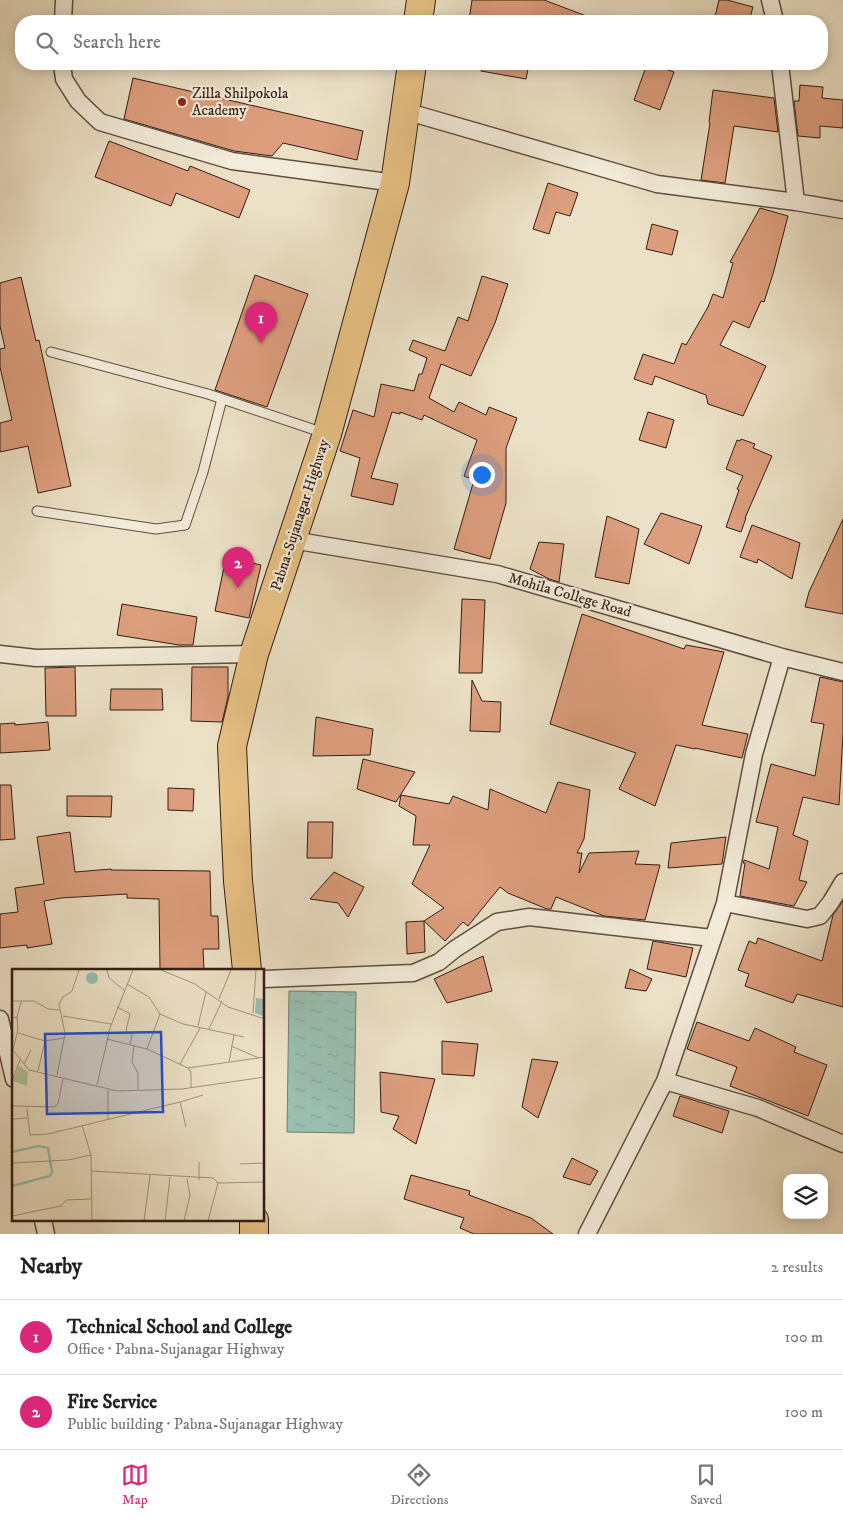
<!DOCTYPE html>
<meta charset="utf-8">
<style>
:root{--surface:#fff;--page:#f2f2f2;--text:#222;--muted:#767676;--line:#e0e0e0;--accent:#db2777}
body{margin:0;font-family:"IM FELL DW Pica",serif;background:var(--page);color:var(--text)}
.controls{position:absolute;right:15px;bottom:15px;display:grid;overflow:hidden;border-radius:10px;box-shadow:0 2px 12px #0003}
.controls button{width:45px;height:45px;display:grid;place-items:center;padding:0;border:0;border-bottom:1px solid var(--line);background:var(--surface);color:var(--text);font:25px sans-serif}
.you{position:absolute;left:481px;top:474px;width:18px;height:18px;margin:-12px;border:4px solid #fff;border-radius:50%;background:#1a73e8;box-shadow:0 0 0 8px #1a73e833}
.badge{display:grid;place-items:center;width:32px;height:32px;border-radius:50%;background:var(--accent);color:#fff;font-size:16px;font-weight:700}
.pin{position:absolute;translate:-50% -41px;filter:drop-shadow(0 1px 2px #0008)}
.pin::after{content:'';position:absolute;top:26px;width:18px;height:15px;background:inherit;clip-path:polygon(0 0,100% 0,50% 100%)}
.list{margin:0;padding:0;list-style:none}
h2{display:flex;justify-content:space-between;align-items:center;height:65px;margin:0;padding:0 20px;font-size:21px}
h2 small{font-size:16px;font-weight:400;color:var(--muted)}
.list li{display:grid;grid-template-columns:32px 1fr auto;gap:15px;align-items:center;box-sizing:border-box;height:75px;padding:0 20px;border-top:1px solid var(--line)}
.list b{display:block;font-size:19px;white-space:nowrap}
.list p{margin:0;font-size:16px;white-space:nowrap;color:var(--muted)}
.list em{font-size:16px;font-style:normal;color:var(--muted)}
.icon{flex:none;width:28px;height:28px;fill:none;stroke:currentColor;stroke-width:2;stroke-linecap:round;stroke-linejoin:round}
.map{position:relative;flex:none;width:843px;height:1234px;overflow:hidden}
.search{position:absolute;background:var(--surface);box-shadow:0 2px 12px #0003;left:15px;right:15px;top:15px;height:55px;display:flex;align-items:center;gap:12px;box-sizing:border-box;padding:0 18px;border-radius:20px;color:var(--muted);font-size:19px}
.sheet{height:215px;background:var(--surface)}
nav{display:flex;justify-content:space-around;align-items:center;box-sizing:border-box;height:70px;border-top:1px solid var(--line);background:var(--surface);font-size:14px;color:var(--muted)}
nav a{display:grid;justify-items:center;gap:2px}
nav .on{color:var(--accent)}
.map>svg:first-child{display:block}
</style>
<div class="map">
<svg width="843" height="1234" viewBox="0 0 843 1234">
<defs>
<pattern id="water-ripples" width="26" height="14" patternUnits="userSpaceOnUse" patternTransform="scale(1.25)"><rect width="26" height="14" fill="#99beb0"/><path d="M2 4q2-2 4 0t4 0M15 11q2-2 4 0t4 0" fill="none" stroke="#84a396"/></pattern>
</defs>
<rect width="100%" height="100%" fill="#ece1c6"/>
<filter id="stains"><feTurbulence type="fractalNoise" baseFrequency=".004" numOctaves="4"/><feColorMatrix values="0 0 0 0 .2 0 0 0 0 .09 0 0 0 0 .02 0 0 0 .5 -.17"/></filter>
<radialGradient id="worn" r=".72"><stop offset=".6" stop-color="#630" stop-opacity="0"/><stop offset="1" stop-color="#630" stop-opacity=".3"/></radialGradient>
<!-- water -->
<path fill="url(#water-ripples)" stroke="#707d72" d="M289 991 356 992 354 1133 287 1132Z"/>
<!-- building -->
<path fill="#dd9e7d" stroke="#331c14" d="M472 0H544L597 20V21H469Z
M719 0H727L753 7 749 21H714Z
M481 64H529L526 79 481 71Z
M647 64H651L674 72 660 110 634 100Z
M133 78 363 131 357 160 283 143 272 156 234 151 124 119Z
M800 85 823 87 822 98 843 100V128L820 126V138L798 136 794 101H799Z
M713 90 774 98 778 132 734 126 725 183 701 180 710 123 709 122Z
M109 141 188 171 190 166 250 190 239 218 176 193 171 206 95 177Z
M548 183 578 193 570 216 556 212 549 234 533 229Z
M760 208 788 216 773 274 764 302 761 301 749 328 733 321 720 345 766 366 743 416 708 404 706 395 655 376 652 385 634 379 643 354 674 364 682 343 686 345 708 307 713 294 723 298 733 263 730 262Z
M652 224 678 231 672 255 646 249Z
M255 275 308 294 267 407 215 390Z
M482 276 508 284 495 323 471 376 441 364 429 398 454 412 459 402 486 415 489 407 517 418 506 448V503L490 559 454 549 474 480 464 476 477 440 424 415 422 420 400 412V414L392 412 371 478 398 484 393 505 351 496 360 458 340 451 353 410 374 417 381 384 414 391 419 374H422L427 358 409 350 413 340 445 351 458 317 468 321Z
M21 277 36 341 39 340 71 486 38 493 28 446 0 452V423L12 420 0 367V349L5 348 0 326V283Z
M648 412 674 420 666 448 639 440Z
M741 439 755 444 753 448 772 456 745 518H746L741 532 726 527 739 490 737 489 743 476 726 469 737 440 740 441Z
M661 513 702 526 689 564 644 544Z
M607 516 639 529 629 584 595 577Z
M843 519V614L805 607 809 592Z
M752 525 800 543 792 579 758 559 757 563 740 557Z
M539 542 564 544 559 582 549 579 530 569Z
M226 557 261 565 249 618 215 611Z
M462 599 485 600 482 673H459Z
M122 604 197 617 193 645H179L117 635Z
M582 614 684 649 686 645 724 652 702 725 748 734 742 758 695 748V749L676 745 655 806 619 789 636 753 550 724Z
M75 667 76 716H46L45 668Z
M192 667H228V697L222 722 191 721Z
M820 677 843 682V735L839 805 803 797 793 835 808 841 799 880 807 882 794 906 740 896 745 863H743L744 860 769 869 778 827 756 822 771 764 815 776 824 724 811 722Z
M472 680 482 701 501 702 500 732 470 731Z
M111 689H162L163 710H110Z
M316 717 373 729 370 755 313 756Z
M48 722 50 750 0 753V724L15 723V725Z
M363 759 415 772 396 802 357 789Z
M558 782 590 790 584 839 577 853H582L579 873 589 853 639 851 635 864 660 865 645 920 604 916 556 897 551 909H547L508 893 500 887 468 926 463 922 445 941 424 921 444 908 412 884 430 845H413L416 816 399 806 401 795 449 804 453 796 488 810 490 789 546 813Z
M0 785H11L15 839 0 840Z
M168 788 194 789 193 811 168 810Z
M67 796H112L111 817 67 816Z
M308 822H333L332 858H307Z
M70 832 75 872 111 869V870L210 871 211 916H218L219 949H203L204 970H160L159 899 127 898V894L61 898 44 901 52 944 27 948V945L0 948V914L18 912 15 888 44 884 37 837Z
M726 837 722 864 668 868 671 843Z
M334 872 364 887 348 917 338 903 310 899Z
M843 901V1007L797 994 793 1003 745 986 749 974 738 970 749 941 756 944 758 938 822 961 833 915Z
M424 921 425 952 407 954 406 922Z
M653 941 693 948 686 977 647 969Z
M483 956 492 991 447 1003 434 979Z
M630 969 652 979 646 991 625 988Z
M697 1022 749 1041 755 1028 796 1047 794 1052 827 1065 808 1116 730 1086 737 1067 687 1049Z
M442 1041 478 1044 474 1076 442 1074Z
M532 1059 558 1062 538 1118 522 1107Z
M380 1072 435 1079 416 1144 393 1129 399 1116 381 1112Z
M680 1096 729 1111 722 1133 673 1116Z
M572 1158 598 1171 590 1185 563 1177Z
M411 1175 470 1191 469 1195 531 1218 553 1234H474L460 1228 464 1218 404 1199Z"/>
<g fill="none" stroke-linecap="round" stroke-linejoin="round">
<!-- lane casing -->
<g stroke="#614d40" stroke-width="11">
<path id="lane" d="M51 352 208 394 324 433
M37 511 156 529 185 525 203 472 222 399"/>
</g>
<!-- street casing -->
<g stroke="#614d40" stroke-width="19">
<path id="street" d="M770 0 775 21
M63 21 64 0
M62 64 64 79 78 101 100 122 232 161 395 183
M780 64 796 202
M405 111 657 184 796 202 843 210
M292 540 497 574 782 657 843 672
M0 654 36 658 254 654
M725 903 807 919 820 916 831 902 843 882
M264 979 413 973 439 962 455 949 497 922 529 917 712 938
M0 1019 14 1079
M665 1081 758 1108 843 1144
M43 1220 46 1234
M587 1234 665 1081 725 903 754 754 782 657"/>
</g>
<!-- highway casing -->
<g stroke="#331c14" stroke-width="30">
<path id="highway" d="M418 21 421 0
M247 970 238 881 232 746 254 654 327 434 395 183 412 64
M254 1234V1220"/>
</g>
<!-- lane -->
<use href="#lane" stroke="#f3ecda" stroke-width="9"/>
<!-- street -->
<use href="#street" stroke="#f3ecda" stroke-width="16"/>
<!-- highway -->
<use href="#highway" stroke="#e6c083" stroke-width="28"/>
</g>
<!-- markers -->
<circle fill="#8f2418" stroke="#f3ecda" stroke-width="2" cx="182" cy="102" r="5"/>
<g text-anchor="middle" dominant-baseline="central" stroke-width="4.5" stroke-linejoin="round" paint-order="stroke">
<!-- poi labels -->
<g font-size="15" fill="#331c14" stroke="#f3ecda" text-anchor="start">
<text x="192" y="93">Zilla Shilpokola<tspan x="192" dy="17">Academy</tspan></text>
</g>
<!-- street labels -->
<g font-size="15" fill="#331c14" stroke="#f3ecda">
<text transform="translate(300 515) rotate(-72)">Pabna-Sujanagar Highway</text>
<text transform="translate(570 595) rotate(16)">Mohila College Road</text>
</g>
</g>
<!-- overview -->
<g transform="translate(12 969)">
<rect width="252" height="252" fill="#ece1c6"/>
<path d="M7 97 16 103 15 117 1 112Z" fill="#b3c398"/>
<path d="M74 9a6 6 0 1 1 12 0a6 6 0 1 1-12 0ZM244 29 252 30 251 47 243 44Z" fill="#99beb0"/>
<path fill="none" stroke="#99beb0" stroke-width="2.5" d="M0 183 26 177 36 179 40 203 38 207 0 217"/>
<path fill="none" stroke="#a2927f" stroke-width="1" d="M95 1 97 9 112 21M149 1 183 15 216 38 253 50M115 15 137 28 148 45 171 55 232 68M207 30 219 1M0 32H22L36 40 47 41M105 38 118 45 114 61 120 66 118 75M241 44 244 1M51 47 99 55M0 49 5 48 9 33M186 57 194 23M197 60 210 32M6 64 33 72 52 69M95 70 135 80 176 99 253 88M122 76 120 93 126 104V120M219 77 247 89M0 80 17 101 105 122 170 120 253 108M1 80 6 61 5 48M135 80 148 45M217 93 222 66M12 95 19 81M168 95 188 59M176 99 179 104V119M26 102 33 72M45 106 53 65 47 35 51 28 60 22 67 1M0 112 8 91M85 116 98 59 121 1M168 133 191 126M0 137 42 138 46 135 51 110M15 139 18 166 36 165 168 133 174 158M0 150 15 149M96 151V121M70 156 79 186 80 252M187 193V211M0 194 56 191 79 186M228 195 253 194M0 198V222M79 202 201 209 206 214 253 213M252 213 253 230M0 247 49 237 54 231 79 230M80 251 133 252M132 252 138 206M153 252 158 208M172 252 178 226 175 210M196 252 206 214"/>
<path fill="#1d4ed8" fill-opacity="0.15" stroke="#1d4ed8" stroke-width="2.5" d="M149 63 151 143 35 145 33 65Z"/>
<rect width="252" height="252" fill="none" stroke="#331c14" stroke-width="2.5"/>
</g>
<rect width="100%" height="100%" filter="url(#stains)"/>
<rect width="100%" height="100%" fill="url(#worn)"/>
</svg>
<div class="controls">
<button><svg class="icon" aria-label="layers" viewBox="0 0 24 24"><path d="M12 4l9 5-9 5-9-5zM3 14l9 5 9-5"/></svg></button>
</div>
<div class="you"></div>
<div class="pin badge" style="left:261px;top:343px">1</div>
<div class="pin badge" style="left:238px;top:588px">2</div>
<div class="search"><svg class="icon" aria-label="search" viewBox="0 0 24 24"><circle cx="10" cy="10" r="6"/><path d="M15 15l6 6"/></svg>Search here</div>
</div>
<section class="sheet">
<h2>Nearby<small>2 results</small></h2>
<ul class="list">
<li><span class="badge">1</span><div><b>Technical School and College</b><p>Office · Pabna-Sujanagar Highway</p></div><em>100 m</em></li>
<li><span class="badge">2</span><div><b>Fire Service</b><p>Public building · Pabna-Sujanagar Highway</p></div><em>100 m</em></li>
</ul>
</section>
<nav>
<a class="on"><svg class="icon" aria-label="map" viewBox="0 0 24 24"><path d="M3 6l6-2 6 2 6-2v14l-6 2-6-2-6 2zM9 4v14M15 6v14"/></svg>Map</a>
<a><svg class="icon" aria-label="directions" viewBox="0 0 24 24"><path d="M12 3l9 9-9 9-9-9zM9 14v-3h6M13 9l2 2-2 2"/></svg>Directions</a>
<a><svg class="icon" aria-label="saved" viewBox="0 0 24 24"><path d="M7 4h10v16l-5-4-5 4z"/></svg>Saved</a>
</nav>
